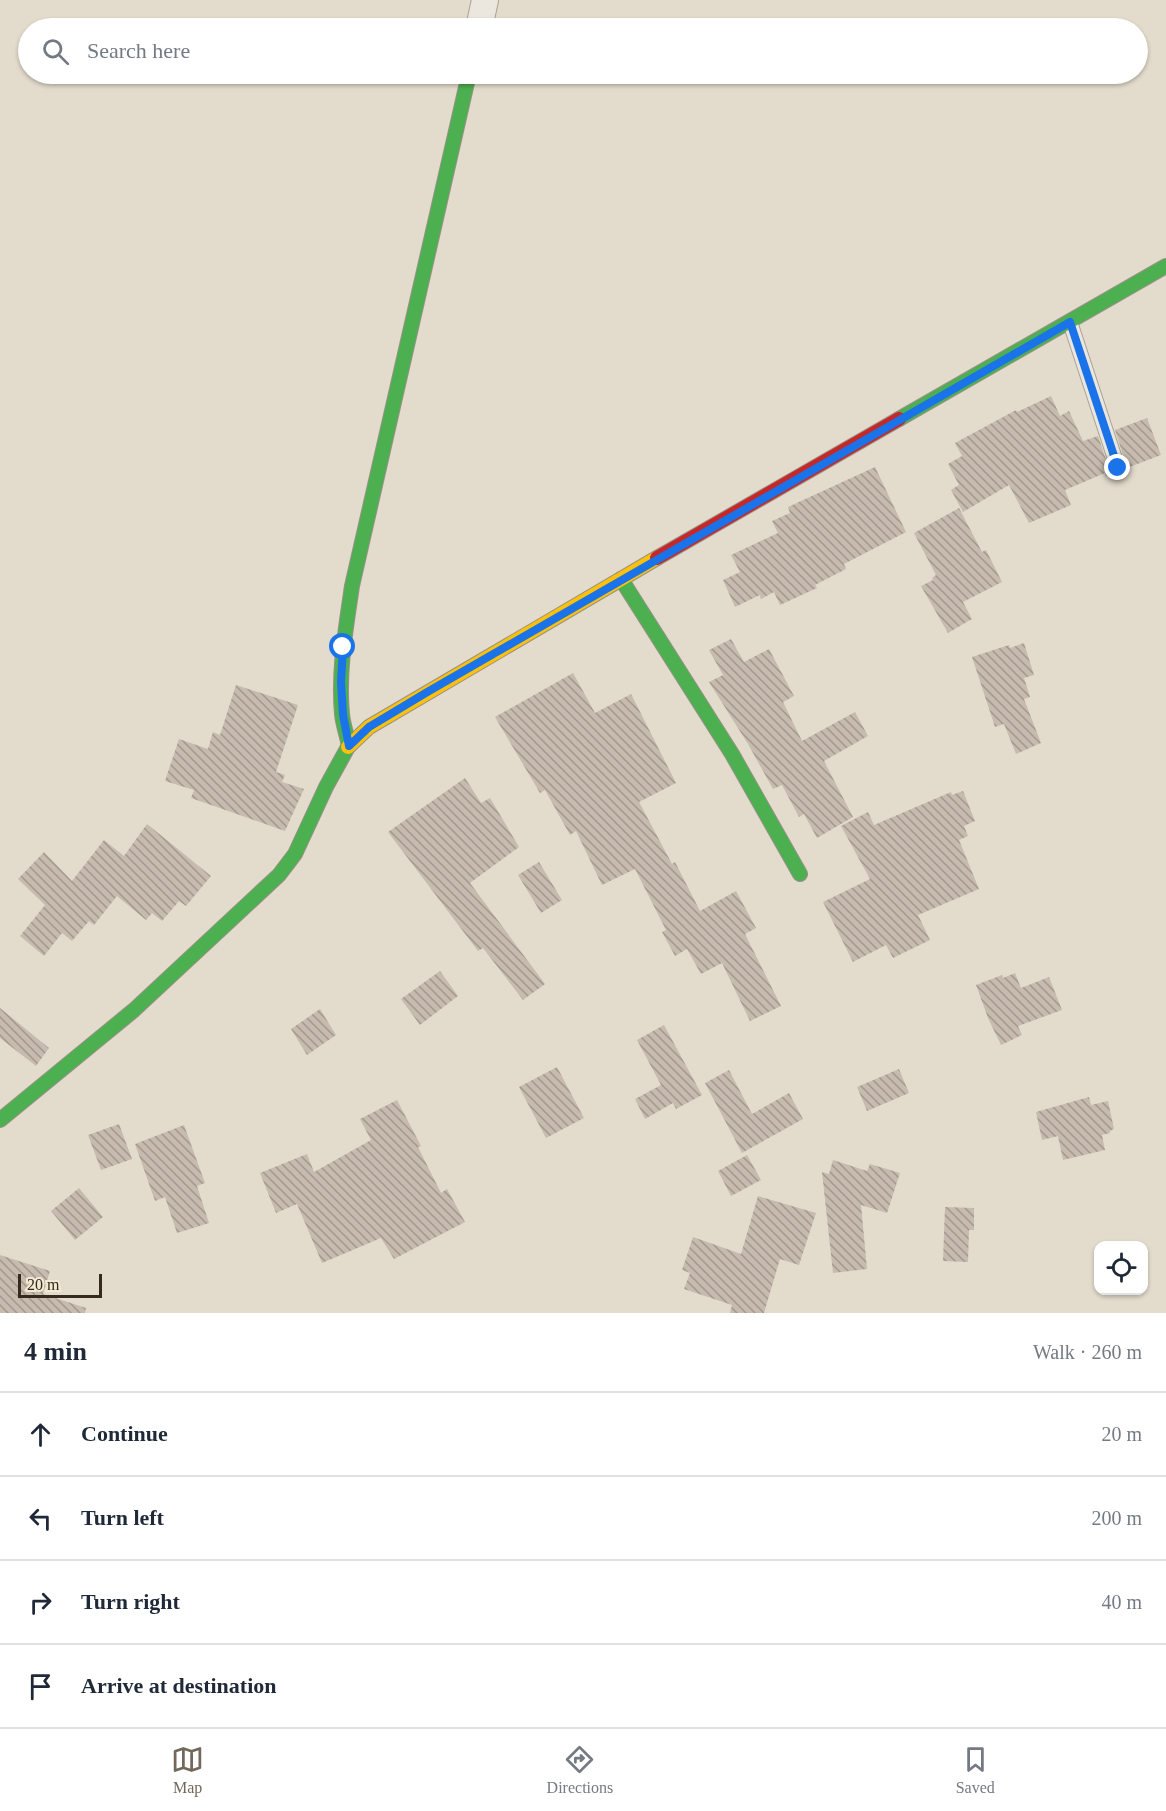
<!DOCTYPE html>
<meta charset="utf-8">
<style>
:root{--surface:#fff;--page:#f6f6f7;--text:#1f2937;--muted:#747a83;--line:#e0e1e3;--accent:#73685c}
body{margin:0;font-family:Georgia,serif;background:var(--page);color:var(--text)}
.controls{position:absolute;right:18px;bottom:18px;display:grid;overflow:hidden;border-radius:12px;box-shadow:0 2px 4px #0004}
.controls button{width:54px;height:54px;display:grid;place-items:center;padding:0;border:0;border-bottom:2px solid var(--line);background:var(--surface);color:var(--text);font:30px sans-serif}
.scale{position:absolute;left:18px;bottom:15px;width:84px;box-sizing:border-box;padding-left:6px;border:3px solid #362a1f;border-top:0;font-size:16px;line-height:21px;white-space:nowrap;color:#362a1f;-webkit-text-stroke:4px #f3ead4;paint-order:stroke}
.stop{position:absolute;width:18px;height:18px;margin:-14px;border:4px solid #1a73e8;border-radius:50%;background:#fff}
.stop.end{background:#1a73e8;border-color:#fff;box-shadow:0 2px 6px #0008}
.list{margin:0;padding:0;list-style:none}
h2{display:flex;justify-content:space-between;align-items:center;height:78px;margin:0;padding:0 24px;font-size:26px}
h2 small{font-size:20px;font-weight:400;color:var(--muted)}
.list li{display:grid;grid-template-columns:39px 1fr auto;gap:18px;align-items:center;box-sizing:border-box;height:84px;padding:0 24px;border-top:2px solid var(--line)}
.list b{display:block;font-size:22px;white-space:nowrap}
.list em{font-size:20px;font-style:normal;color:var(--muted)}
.icon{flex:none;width:33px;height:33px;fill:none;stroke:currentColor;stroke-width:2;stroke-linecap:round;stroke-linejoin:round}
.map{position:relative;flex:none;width:1166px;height:1313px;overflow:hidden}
.search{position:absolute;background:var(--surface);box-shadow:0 2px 4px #0004;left:18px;right:18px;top:18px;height:66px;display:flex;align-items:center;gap:15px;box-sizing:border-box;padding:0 21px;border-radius:33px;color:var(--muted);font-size:22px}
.sheet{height:414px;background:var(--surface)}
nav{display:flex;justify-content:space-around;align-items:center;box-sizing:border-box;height:84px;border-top:2px solid var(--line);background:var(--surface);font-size:16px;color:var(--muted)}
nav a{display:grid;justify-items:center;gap:3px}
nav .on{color:var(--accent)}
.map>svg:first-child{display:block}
</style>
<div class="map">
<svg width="1166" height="1313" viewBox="0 0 1166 1313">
<defs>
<pattern id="building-back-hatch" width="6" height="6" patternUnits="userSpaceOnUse" patternTransform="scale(1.5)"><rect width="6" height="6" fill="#c6bbae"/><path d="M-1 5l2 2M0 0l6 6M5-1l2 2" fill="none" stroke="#a2988d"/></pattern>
</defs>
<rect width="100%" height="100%" fill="#e3dccd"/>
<!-- building -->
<path fill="url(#building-back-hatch)" d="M1051 396 1060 416 1069 411 1083 441 1098 436 1111 474 1106 476 1105 473 1065 490 1071 505 1029 523 1009 485 963 512 951 490 959 485 948 464 962 456 955 443 1016 410 1017 412Z
M1147 418 1161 455 1127 468 1115 430Z
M875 467 906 532 844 564 846 569 815 585 817 588 780 605 774 592 761 599 760 595 735 607 723 580 740 572 731 555 778 533 772 521 790 513 788 507Z
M959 508 982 552 986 550 1002 582 963 602 972 619 948 633 921 586 933 580 932 578 936 575 914 533Z
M731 639 744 662 769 649 794 696 783 702 802 741 855 712 868 736 824 761 853 817 817 838 804 814 799 817 782 785 773 789 748 744 709 682 723 675 709 650Z
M1024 643 1034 675 1024 678 1030 697 1024 699 1041 743 1016 754 1004 724 995 727 972 657 1009 645 1010 648Z
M573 673 595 713 631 694 676 783 639 802 672 864 675 862 700 911 736 891 756 928 745 934 781 1006 750 1021 722 963 701 974 687 949 675 956 662 932 666 930 635 869 602 885 576 831 570 835 545 790 540 793 495 717Z
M236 685 298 705 276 772 285 775 282 782 304 789 285 831 191 798 194 790 165 781 179 739 208 749 213 732 220 735Z
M465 778 481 803 490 798 519 847 470 883 545 984 523 1000 483 948 478 951 388 832Z
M963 791 975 821 964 826 968 836 959 840 979 889 918 915 930 940 893 958 886 945 853 962 823 902 870 879 841 826 868 812 874 825 951 792 952 795Z
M147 824 211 876 186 906 179 901 162 921 152 913 146 920 117 896 94 925 89 921 72 941 62 933 44 956 20 936 45 905 18 879 44 852 72 881 104 840 124 856Z
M539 862 562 900 541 913 518 875Z
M440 971 458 996 420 1025 401 999Z
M1015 973 1021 988 1049 977 1062 1010 1018 1026 1022 1035 1001 1045 988 1018 976 985 1002 975 1003 978Z
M0 1008 49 1048 36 1066 0 1038Z
M320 1009 336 1035 307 1055 291 1029Z
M664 1025 702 1095 676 1109 673 1103 645 1119 635 1099 661 1085 637 1040Z
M557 1067 584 1118 546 1138 519 1087Z
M899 1069 909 1093 867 1111 857 1087Z
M729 1070 752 1114 789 1093 803 1119 742 1153 705 1083Z
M1089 1097 1091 1105 1108 1101 1114 1129 1110 1131V1133L1102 1135 1105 1150 1063 1160 1058 1136 1042 1140 1036 1112Z
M397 1100 421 1146 418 1147 441 1193 447 1189 465 1222 394 1259 381 1238 322 1263 297 1204 276 1213 260 1173 307 1154 314 1172 371 1140 360 1119Z
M119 1124 132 1159 101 1170 88 1135Z
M184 1125 205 1183 197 1186 209 1223 177 1233 165 1197 155 1201 135 1144Z
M747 1155 761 1180 731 1196 718 1171Z
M833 1160 867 1171 870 1164 900 1173 887 1213 861 1205 867 1269 833 1273 822 1172 829 1174Z
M79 1188 103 1217 75 1240 51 1211Z
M758 1196 816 1213 799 1265 780 1259 764 1313H730L732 1305 684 1289 690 1273 682 1270 693 1237 741 1254Z
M945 1207 974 1208V1230H969L968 1262 943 1261Z
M0 1255 50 1271 43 1294 86 1308 85 1313H0Z"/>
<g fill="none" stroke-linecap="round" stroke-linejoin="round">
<!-- lane casing -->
<g stroke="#a8a196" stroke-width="16">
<path id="lane" d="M1070 322 1118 468"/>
</g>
<!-- street casing -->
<g stroke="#a8a196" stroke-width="28">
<path id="street" d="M479 28 485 0"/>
</g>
<!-- fast casing -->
<g stroke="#989186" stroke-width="16">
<path id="fast" d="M899 419 1166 266
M621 579 732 754 800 874
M349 746C347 735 343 725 342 714 338 671 346 628 352 586L469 74
M0 1120 134 1010 279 875 295 854 326 787 348 747"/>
</g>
<!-- slow casing -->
<g stroke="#989186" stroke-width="16">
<path id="slow" d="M348 747 369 727 657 558"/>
</g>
<!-- jam casing -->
<g stroke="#989186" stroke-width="16">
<path id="jam" d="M657 558 899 419"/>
</g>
<!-- lane -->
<use href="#lane" stroke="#ece7de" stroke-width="14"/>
<!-- street -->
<use href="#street" stroke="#ece7de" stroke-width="26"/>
<!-- fast -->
<use href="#fast" stroke="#4caf50" stroke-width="14"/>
<!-- slow -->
<use href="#slow" stroke="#ffc107" stroke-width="14"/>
<!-- jam -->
<use href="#jam" stroke="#c62828" stroke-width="14"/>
</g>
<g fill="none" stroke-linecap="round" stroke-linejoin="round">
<!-- route -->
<path stroke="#1a73e8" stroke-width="8" d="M343 647 341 682 343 715 349 746 369 727 429 691 1070 322 1118 468"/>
</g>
</svg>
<div class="controls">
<button><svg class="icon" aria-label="locate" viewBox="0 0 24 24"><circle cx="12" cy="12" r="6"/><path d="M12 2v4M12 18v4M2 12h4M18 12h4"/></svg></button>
</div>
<div class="scale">20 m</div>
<div class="stop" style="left:343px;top:647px"></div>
<div class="stop end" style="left:1118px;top:468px"></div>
<div class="search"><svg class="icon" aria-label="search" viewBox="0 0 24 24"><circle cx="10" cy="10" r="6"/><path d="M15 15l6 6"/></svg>Search here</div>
</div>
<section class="sheet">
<h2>4 min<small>Walk · 260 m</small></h2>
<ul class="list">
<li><svg class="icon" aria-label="ahead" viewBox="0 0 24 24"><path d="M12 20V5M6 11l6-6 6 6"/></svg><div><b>Continue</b></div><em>20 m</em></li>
<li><svg class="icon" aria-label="left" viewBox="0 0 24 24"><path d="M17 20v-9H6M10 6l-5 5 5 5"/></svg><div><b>Turn left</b></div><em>200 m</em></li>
<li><svg class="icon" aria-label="right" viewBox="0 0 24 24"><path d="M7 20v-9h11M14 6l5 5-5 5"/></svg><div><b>Turn right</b></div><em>40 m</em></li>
<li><svg class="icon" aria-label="arrive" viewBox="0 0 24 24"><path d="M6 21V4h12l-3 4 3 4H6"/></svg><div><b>Arrive at destination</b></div></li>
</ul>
</section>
<nav>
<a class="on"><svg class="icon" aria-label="map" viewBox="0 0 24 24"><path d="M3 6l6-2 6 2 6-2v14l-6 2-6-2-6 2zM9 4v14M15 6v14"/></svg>Map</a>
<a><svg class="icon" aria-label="directions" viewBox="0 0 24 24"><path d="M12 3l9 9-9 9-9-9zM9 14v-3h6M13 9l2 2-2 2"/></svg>Directions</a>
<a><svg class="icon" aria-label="saved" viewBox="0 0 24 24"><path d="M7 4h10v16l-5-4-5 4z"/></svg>Saved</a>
</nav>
